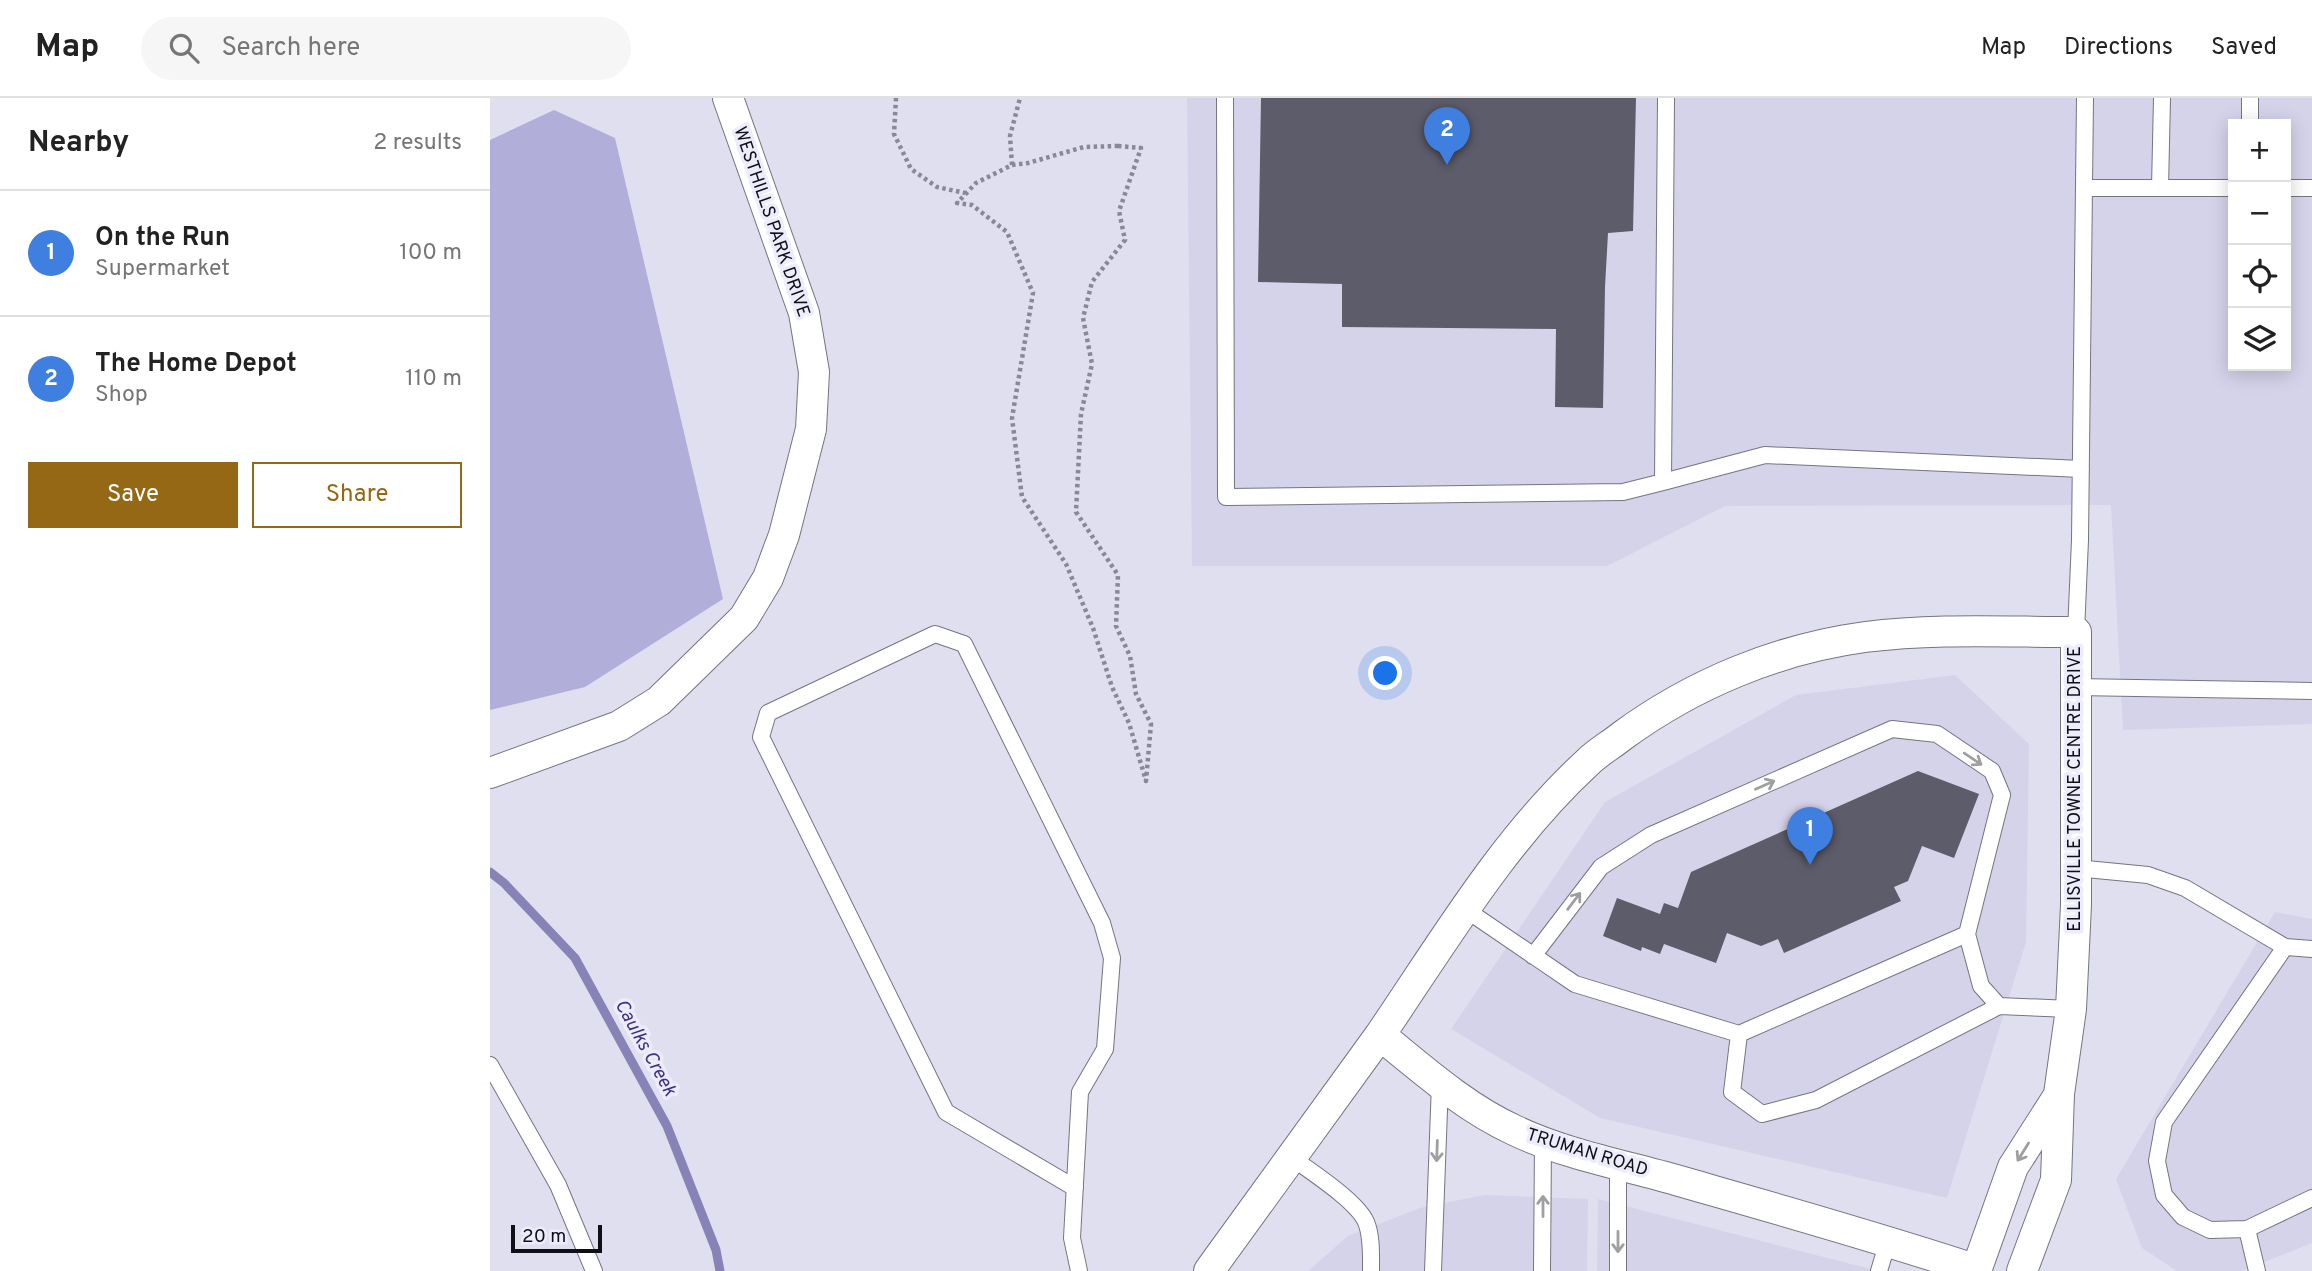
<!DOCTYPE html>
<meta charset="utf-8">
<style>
:root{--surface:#fff;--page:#f6f6f6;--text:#222;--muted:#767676;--line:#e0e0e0;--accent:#946814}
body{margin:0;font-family:Overpass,sans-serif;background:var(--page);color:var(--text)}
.controls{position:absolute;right:21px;top:21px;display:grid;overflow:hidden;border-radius:0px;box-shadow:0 4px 18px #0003}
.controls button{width:63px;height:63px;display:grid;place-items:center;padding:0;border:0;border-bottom:2px solid var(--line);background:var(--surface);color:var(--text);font:35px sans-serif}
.scale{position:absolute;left:21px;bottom:18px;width:91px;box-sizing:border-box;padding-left:7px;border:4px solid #100f15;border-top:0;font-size:19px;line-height:24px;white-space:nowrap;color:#100f15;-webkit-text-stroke:5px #edecfd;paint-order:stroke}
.you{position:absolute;left:896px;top:576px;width:24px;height:24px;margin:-18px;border:5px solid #fff;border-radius:50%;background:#1a73e8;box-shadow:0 0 0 10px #1a73e833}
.badge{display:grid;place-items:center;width:46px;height:46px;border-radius:50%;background:var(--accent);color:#fff;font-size:23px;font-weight:700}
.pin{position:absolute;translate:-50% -58px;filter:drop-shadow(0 2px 4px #0008)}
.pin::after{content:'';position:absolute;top:37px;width:24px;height:21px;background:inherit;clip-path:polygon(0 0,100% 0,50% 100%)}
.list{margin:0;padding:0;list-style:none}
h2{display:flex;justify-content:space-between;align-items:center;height:91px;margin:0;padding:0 28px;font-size:30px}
h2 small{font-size:23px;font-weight:400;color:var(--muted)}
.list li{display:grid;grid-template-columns:46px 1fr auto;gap:21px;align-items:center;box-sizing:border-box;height:126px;padding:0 28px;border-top:2px solid var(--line)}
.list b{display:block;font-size:26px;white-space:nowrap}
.list p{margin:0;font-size:23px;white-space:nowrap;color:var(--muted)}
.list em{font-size:23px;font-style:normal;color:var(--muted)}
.actions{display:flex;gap:14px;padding:21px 28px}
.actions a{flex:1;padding:16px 0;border:2px solid var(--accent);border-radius:0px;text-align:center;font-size:24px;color:var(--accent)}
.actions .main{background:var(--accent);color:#fff}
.icon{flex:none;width:38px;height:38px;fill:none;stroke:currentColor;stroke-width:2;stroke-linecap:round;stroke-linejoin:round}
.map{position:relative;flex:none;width:1822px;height:1173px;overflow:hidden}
header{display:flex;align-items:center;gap:42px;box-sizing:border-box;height:98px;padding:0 35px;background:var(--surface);border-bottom:2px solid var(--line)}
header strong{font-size:33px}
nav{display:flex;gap:38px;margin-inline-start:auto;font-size:24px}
.search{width:490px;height:63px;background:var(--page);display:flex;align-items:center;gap:18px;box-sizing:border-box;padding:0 24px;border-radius:38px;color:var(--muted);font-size:26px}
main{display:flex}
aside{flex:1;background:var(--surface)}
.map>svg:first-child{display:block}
</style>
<header>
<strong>Map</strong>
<div class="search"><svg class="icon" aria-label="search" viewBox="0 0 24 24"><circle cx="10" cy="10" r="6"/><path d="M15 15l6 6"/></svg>Search here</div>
<nav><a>Map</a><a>Directions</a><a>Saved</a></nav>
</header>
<main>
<aside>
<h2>Nearby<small>2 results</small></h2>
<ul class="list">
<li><span class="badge" style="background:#3f7fe0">1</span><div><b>On the Run</b><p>Supermarket</p></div><em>100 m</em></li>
<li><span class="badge" style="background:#3f7fe0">2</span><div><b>The Home Depot</b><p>Shop</p></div><em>110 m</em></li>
</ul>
<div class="actions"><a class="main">Save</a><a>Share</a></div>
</aside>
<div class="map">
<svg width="1822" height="1173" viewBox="0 0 1822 1173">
<rect width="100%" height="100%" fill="#e0dff0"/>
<!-- built -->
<path fill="#d4d3ea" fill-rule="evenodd" d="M697 0H1822V626L1633 632 1621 407 1235 408 1117 468H702ZM1743 26H1796V268H1743Z
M1465 577 1539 646 1536 844 1457 1100 1110 1020 961 931 1115 704 1306 597Z
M1785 814 1822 821V1145L1752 1173H1687L1652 1150 1626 1081Z
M994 1097 1098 1101 1097 1173H818L858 1138 930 1110Z
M1108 1101 1388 1173H1107Z"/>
<!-- green -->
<path fill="#b1aed9" d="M64 12 125 40 233 501 95 589 0 612V42Z"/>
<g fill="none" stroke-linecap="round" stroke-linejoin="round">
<!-- stream -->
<path stroke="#8883b7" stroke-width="9" d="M0 774 14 785 85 860 177 1028 226 1152 230 1173"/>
</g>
<!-- building -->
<path fill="#5d5c6a" d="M771 0H1146L1143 133 1118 135 1115 189 1113 310 1065 309 1066 231 852 229V186L768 184Z
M1428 673 1489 696 1464 760 1432 748 1418 783 1404 789 1411 803 1294 855 1288 841 1271 848 1237 835 1226 865 1174 846 1170 856 1152 849 1151 853 1113 838 1127 800 1170 816 1174 805 1188 810 1201 774Z"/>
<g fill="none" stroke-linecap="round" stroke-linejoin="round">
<!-- service casing -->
<g stroke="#757483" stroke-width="18">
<path id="service" d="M735 0 736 399 1133 394 1173 384 1176 0
M1760 26V0
M1594 90H1743
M1670 90 1672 0
M1796 90H1822
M1173 384 1275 357 1591 371
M1586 534 1590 442 1595 0
M1585 589 1822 593
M1586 770 1658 777 1695 790 1795 849 1822 851
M975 811 1085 886 1249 936 1477 836
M1795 849 1674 1024 1667 1063 1674 1097 1693 1119 1720 1132 1757 1131 1822 1100
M1043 858 1111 769 1161 737 1402 631 1447 636 1502 673 1512 697 1477 836 1491 888 1509 908 1581 911
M1249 936 1242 994 1272 1016 1326 1002 1509 908
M0 967 68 1087 104 1173
M801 1059C820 1073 867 1103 876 1124 882 1138 881 1158 881 1173
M1128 1065V1173
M585 1090 456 1014 271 639 278 615 445 536 474 546 612 825 622 860 615 951 590 994 582 1140 589 1173
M1757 1131 1767 1173
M943 1173 950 985
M1052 1173 1053 1043
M1389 1173 1398 1143"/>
</g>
<!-- minor casing -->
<g stroke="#757483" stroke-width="32">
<path id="minor" d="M0 675 129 628 169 603 254 520 278 480 294 437 321 331 324 274 314 215 238 0
M890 937C954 843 1014 741 1098 664 1108 654 1121 647 1132 638 1203 586 1287 551 1375 539 1445 530 1516 534 1586 534V807L1581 911 1569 996 1566 1082 1532 1173
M719 1173 890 937C932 971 974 1009 1024 1032 1074 1056 1133 1067 1186 1082 1287 1111 1387 1139 1487 1172
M1486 1173 1523 1069 1569 997"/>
</g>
<!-- path -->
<path stroke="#898895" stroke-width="4.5" stroke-dasharray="3.5 3.5" stroke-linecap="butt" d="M406 0 404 36 421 71 447 89 475 95
M628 48 651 50 629 113 635 142 602 184 593 220 602 266 591 316 586 414 628 477 626 528 640 558 646 596 661 626 656 683 639 625 622 589 603 530 576 466 532 399 522 320 543 195 517 134 482 107 467 105 486 85 522 67 538 65 594 49Z
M522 67 520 38 530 0"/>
<!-- service -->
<use href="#service" stroke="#fff" stroke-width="16"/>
<!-- minor -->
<use href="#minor" stroke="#fff" stroke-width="30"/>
</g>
<!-- one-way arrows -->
<defs><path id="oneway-shaft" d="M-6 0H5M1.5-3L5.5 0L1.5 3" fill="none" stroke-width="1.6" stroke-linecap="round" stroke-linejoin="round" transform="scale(1.75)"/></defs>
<g stroke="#9f9fa1">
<use href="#oneway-shaft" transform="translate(1483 661) rotate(34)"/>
<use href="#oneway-shaft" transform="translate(1275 687) rotate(-24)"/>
<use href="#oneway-shaft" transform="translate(1084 803) rotate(-53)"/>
<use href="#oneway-shaft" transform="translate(947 1053) rotate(92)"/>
<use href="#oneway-shaft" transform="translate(1533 1054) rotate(122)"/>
<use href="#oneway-shaft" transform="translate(1053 1108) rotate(-90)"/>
<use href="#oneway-shaft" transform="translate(1128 1144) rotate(90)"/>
</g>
<g text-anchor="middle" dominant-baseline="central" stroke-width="7" stroke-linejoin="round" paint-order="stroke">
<!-- street labels -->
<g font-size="18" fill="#100f15" stroke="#edecfd">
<text transform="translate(281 124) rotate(71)">WESTHILLS PARK DRIVE</text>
<text transform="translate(1585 691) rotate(-90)">ELLISVILLE TOWNE CENTRE DRIVE</text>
<text transform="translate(1097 1055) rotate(17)">TRUMAN ROAD</text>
</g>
<!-- water labels -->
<g font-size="19" font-style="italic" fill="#403081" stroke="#edecfd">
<text transform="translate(155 950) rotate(61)">Caulks Creek</text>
</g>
</g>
</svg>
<div class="controls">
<button>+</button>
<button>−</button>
<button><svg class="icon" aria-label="locate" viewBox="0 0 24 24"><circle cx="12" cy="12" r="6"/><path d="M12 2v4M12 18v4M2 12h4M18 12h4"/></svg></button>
<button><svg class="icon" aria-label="layers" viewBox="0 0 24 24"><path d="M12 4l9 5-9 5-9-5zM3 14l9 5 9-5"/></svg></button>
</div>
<div class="scale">20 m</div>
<div class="you"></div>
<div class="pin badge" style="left:1320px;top:767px;background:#3f7fe0">1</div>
<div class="pin badge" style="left:957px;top:67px;background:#3f7fe0">2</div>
</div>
</main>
